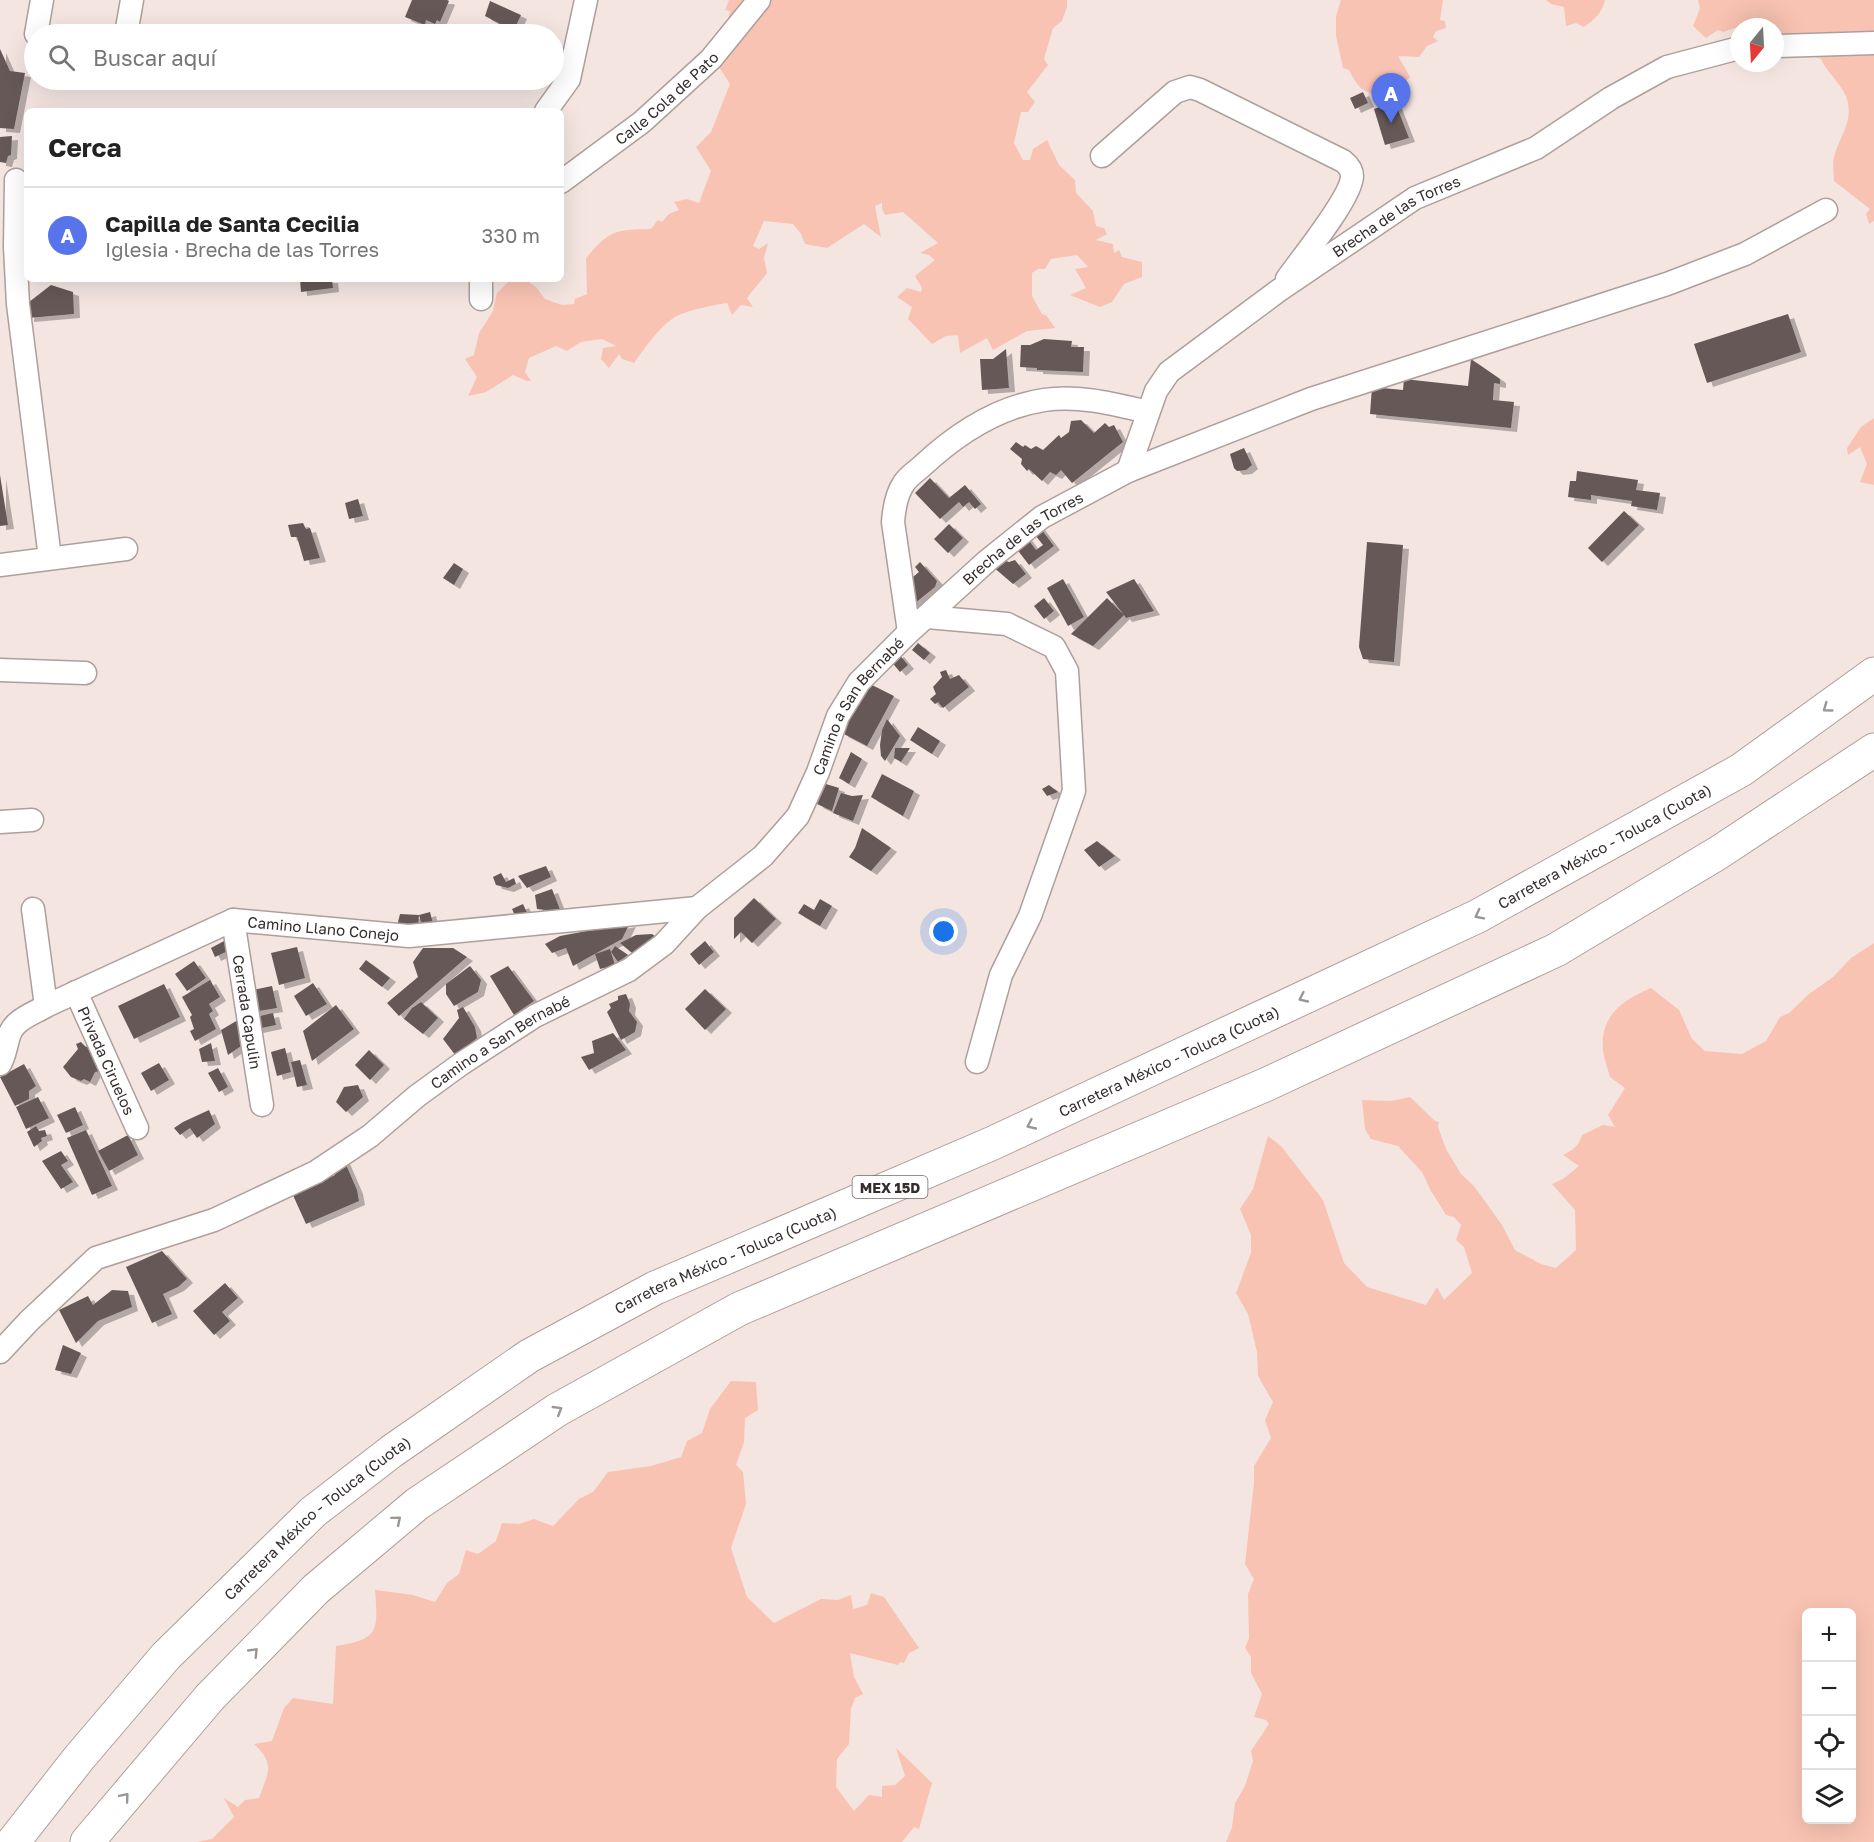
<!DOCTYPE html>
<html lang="es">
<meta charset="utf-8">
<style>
:root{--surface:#fff;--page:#f2f2f2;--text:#222;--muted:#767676;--line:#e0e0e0;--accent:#5774ea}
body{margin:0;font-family:"Golos Text",sans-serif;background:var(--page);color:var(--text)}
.controls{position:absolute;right:18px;bottom:18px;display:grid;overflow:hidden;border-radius:9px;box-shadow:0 6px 24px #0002}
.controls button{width:54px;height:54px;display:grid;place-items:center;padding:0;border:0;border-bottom:2px solid var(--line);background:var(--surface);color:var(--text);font:30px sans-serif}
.compass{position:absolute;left:1730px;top:18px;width:54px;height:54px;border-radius:50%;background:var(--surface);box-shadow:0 6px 24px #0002;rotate:198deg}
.you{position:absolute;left:944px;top:932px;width:21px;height:21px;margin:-15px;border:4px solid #fff;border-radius:50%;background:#1a73e8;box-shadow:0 0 0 9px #1a73e833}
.badge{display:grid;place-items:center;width:39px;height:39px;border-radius:50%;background:var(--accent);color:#fff;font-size:20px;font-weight:700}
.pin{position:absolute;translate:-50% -50px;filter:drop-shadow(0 2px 3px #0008)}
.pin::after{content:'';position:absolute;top:32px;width:21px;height:18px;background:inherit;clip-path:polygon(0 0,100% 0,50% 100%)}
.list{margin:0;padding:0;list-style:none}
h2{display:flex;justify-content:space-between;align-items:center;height:78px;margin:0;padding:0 24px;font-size:26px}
h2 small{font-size:20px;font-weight:400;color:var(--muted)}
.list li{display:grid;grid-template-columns:39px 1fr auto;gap:18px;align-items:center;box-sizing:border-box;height:96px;padding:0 24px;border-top:2px solid var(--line)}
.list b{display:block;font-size:22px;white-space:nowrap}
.list p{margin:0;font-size:20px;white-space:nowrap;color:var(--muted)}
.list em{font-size:20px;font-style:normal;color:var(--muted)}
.icon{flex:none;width:33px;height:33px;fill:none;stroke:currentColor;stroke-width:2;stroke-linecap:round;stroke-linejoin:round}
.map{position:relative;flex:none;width:1874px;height:1842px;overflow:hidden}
.search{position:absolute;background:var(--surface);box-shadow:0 6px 24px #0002;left:24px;top:24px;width:540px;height:66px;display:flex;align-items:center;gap:15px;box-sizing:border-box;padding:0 21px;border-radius:33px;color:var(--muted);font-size:22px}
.panel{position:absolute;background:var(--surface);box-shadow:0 6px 24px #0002;left:24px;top:108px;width:540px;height:174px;border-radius:9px}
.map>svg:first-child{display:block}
</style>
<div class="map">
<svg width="1874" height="1842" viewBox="0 0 1874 1842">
<defs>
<filter id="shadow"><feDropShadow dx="6" dy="4" stdDeviation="0" flood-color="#0004"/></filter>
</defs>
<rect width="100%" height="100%" fill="#f4e5e1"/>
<!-- green -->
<path fill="#f9c3b3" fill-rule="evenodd" d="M729 0H1067V7L1062 21 1053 28 1044 59 1048 65 1027 92 1035 102 1028 112H1021L1014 143 1023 160H1030L1033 149 1047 140 1059 165 1075 180 1076 193 1093 211 1096 226 1104 228 1107 234 1096 240 1113 244 1114 253 1119 250 1122 257 1142 262V277L1124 284 1112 302 1100 307 1070 295 1086 288 1075 269 1088 267 1077 255 1051 259 1045 269H1038L1032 273V296L1042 314 1046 315 1055 328 1027 331 993 350 987 338 960 353 958 335 946 336 932 344 908 319 912 307 897 297 907 288 921 292 922 288 915 276 935 260 929 255 920 253 938 243 903 212 885 215 882 209V203L875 206 881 237 864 224 827 248 805 244 801 234 793 224 764 221 753 246 759 249 768 243 764 258 767 273 747 298 753 307 741 305 732 315 727 303C714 305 682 311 672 319 657 330 644 349 634 363L622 359 619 354 609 368 601 359 603 348 616 346 602 339 581 342 567 351 556 346 529 358 525 372 531 381H527L513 375 486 392 468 396 477 377 465 359 474 355 479 333 493 311 497 293 511 279 515 281 524 279 536 287 545 299 562 305 574 304 575 299 587 294 586 258C610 230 614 230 651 229L658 220 662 222 669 214 679 210 674 202 687 199 699 203 711 171 696 147 711 132 730 84 717 64 730 11 725 10Z
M1341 0H1443L1440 20 1445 21 1446 28 1436 31 1433 37 1438 41 1427 46 1419 57 1398 56 1410 77 1395 93C1368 94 1362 96 1349 70L1343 68 1336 36V16Z
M1546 0H1605C1603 12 1594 20 1584 27L1576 23 1566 26 1564 7 1551 4Z
M1698 0H1874V221L1869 224 1866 214 1870 209 1834 181C1834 173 1832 164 1834 157 1839 138 1852 124 1848 103 1846 88 1827 73 1821 59L1775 43V27H1738L1723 32 1718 30 1706 38 1693 26 1700 8Z
M1874 418V485L1860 482 1867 464 1860 447 1848 455 1847 448 1861 427Z
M1874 943V1842H1226L1232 1827 1235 1803 1245 1786 1253 1761 1251 1751 1269 1724 1266 1720 1254 1717 1262 1694 1251 1673V1657L1245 1648 1249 1638 1248 1594 1254 1579 1245 1564 1254 1483V1466L1271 1438 1265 1420 1273 1402 1258 1376 1257 1352 1248 1314 1236 1293 1251 1253V1235L1240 1209 1253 1189 1268 1136 1281 1146 1323 1200 1344 1263 1367 1287 1426 1305 1437 1287 1444 1300 1472 1273 1464 1247 1456 1240 1461 1225 1454 1217 1446 1215 1431 1191 1422 1172 1398 1146 1371 1139 1365 1129 1362 1100 1391 1101 1410 1097 1435 1121 1439 1122 1438 1127 1446 1149 1461 1174 1474 1186 1502 1225 1515 1250 1541 1264 1556 1268 1576 1250 1575 1210 1552 1184 1563 1179 1579 1166 1563 1155C1573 1150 1579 1146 1582 1135L1603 1125 1615 1127 1608 1115 1625 1088 1610 1077C1608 1069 1604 1059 1603 1050 1600 1015 1623 1000 1651 988L1679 1010 1692 1039 1705 1051 1742 1054 1766 1041 1780 1017 1789 1013 1809 994 1833 977 1851 958ZM1852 1612V1820H1806V1612Z
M731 1381 756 1382 758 1410 745 1418 744 1442 736 1465 743 1472 746 1504 731 1548 747 1597 774 1623 821 1599 838 1600 851 1595 853 1609 867 1605 871 1593 884 1597 919 1648 909 1653 904 1663 900 1662 898 1665 850 1653 854 1677 863 1694 855 1698 851 1709 849 1744 837 1759 836 1787 854 1811 869 1795 882 1797V1786L895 1785 905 1776 896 1748 932 1783 919 1829 914 1827 902 1842H196L212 1839 234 1817 224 1798 238 1807 245 1800 259 1798C268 1772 276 1765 254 1744L272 1741 284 1708 293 1698 333 1704 336 1646C380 1640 378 1629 375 1590L413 1595 435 1602 447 1583 459 1574 466 1550 478 1554 496 1541 502 1523 519 1524 534 1519 553 1526 579 1499 593 1492 608 1472 651 1466 681 1457 687 1441 702 1433 710 1409Z"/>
<!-- building -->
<path fill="#655956" filter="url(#shadow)" d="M412 0H447L449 1 440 22 437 20 435 24 426 20 425 25 405 17Z
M490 1 521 15 512 34H498L502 25 485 16Z
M0 49 10 71 25 73 14 129 0 128Z
M1363 92 1368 103 1355 109 1350 98Z
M1395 102 1409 138 1385 145 1374 109Z
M12 136 11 155 8 156 6 163 0 162V137Z
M300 279H332L333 288 301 292Z
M51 285 73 292 74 314 28 318 29 302Z
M1788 314 1801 352 1707 383 1694 344Z
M1044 339 1072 341 1071 347H1084L1083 372 1037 370V368L1020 367 1021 345H1030Z
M1006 349 1009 388 982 390 980 359H993Z
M1471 359 1500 379V384L1494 383 1493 400 1514 402 1511 428 1370 414 1372 387 1403 390 1404 379 1468 386Z
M1081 420 1094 433 1105 423 1109 427 1114 425 1123 442 1072 483 1061 470 1056 475 1050 472 1042 481 1029 469 1027 471 1021 464 1022 459 1010 449 1016 442 1023 447 1025 445 1031 449 1036 446 1043 450 1059 435 1061 438 1069 432 1071 421Z
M1244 448 1252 465 1246 470 1237 471 1234 468 1230 454Z
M1577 471 1638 480 1636 490 1660 493 1657 510 1631 506 1632 501 1591 495V500L1568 497 1570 481H1576Z
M0 475 8 525 0 526Z
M930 478 949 498 965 485 981 504 975 509 969 502 963 507 959 502 940 519 915 493Z
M358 499 363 516 349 519 345 503Z
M1624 511 1639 525 1602 562 1588 548Z
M1035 521 1054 546 1029 565 1009 539 1021 530 1036 550 1043 545 1028 526Z
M303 523 306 529 310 528 320 558 304 561 297 537H291L288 525Z
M949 524 963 538 948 553 934 539Z
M1367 542 1403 545 1394 662 1363 659 1359 647Z
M1003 560 1009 562 1015 560 1026 574 1013 584 992 566Z
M920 562 937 581 935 587 909 608 908 581 919 572 915 567Z
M454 563 463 569 454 585 443 578Z
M1063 579 1084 617 1068 626 1047 588Z
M1134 579 1154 611 1126 618 1124 615 1093 646 1071 634 1107 598 1124 615 1106 592Z
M1044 598 1054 611 1044 619 1034 606Z
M918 643 930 653 924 660 912 650Z
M898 653 908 665 900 672 890 660Z
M946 670 950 679 959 675 969 687 943 708 938 702 935 704 930 699 936 694 933 687 942 677 940 672Z
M868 683 894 696 867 746 842 733Z
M887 719 900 736 885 761 881 756 880 745 882 730Z
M918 727 940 741 932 754 910 740Z
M895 748H910L901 762 894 758Z
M851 752 862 759 849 784 839 778Z
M882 774 914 791 903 816 871 797Z
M826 784 839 788 832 811 817 804Z
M1049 785 1058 792 1047 796 1042 789Z
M841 793 852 796 863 795 853 821 833 813Z
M862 828 891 848 871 871 849 857 855 848Z
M1097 841 1115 856 1099 867 1084 850Z
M546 866 551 877 527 888 518 876Z
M501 873 506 882 514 878 516 884 508 888 496 885 493 877Z
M552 889 561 912 537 909 535 895Z
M754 898 776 919 752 943 741 932 734 939V918Z
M820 899 832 906 820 926 798 913 804 904 814 910Z
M523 904 530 919 519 924 512 909Z
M430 912 435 931 424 933 419 915 418 928 397 926 400 914 419 915Z
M630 923 622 939 573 966 566 948 552 953 545 944 560 936Z
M652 934 659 939 646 947 632 953 620 943 636 935Z
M226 940 230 950 215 957 211 948Z
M705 941 714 952 699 965 690 954Z
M615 946 628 955 618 962 611 952 615 965 600 969 595 954 610 949 611 952Z
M297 947 305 978 279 985 271 953Z
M423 948H453L467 957 399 1016 387 1003 418 977 413 962Z
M366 960 390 978 382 987 359 969Z
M194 961 206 978 187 991 175 974Z
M470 966 481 980 478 992 454 1006 446 994V984Z
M508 966 534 1001 514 1015 490 976Z
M210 980 220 997 209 1004 213 1011 209 1014 216 1029 195 1041 190 1031 194 1029 190 1017 192 1015 182 997Z
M313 983 327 1004 306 1016 294 996Z
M164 984 180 1017 134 1039 118 1006Z
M272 986 277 1008 253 1012 248 991Z
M705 989 726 1009 705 1030 685 1009Z
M626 994 630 1004 629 1011 637 1022 635 1032 621 1040 607 1012 611 1008 609 1004 618 1000V996Z
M421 1002 438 1018 423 1034 404 1019 412 1008Z
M336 1005 354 1029 312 1061 303 1031Z
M463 1007 475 1027 477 1038 456 1056 443 1039 459 1018 457 1010Z
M273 1013 276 1025 257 1029 255 1017Z
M238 1020 250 1040 228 1055 221 1030Z
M613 1033 626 1050 589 1070 581 1057 594 1053 592 1041Z
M81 1042 86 1047 92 1046 106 1070 95 1072 90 1082 84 1079 81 1081 71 1077 63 1067 78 1049 76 1044Z
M211 1043 215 1061 202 1062 199 1049Z
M285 1048 291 1072 277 1076 271 1052Z
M369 1050 384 1065 370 1080 355 1065Z
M300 1060 307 1085 297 1087 291 1062Z
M159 1063 169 1080 151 1091 141 1073Z
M24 1064 36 1086 29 1091V1099L15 1106 0 1077Z
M218 1068 228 1087 219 1092 208 1073Z
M358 1085 363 1097 346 1112 336 1102 344 1087Z
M38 1097 49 1118 26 1129 16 1107Z
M75 1107 83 1125 66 1133 57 1115Z
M209 1110 215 1124 197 1138 190 1128 180 1135 174 1128 183 1122Z
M36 1126 39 1131 45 1130 47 1136 41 1138 42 1141 34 1147 27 1132Z
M86 1130 112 1186 92 1195 67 1138Z
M128 1135 138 1155 109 1171 98 1151Z
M61 1151 68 1161 61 1165 73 1182 61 1189 42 1161Z
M344 1160 357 1190 359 1201 306 1224 292 1193 335 1175 331 1166Z
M162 1251 187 1279 178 1287 163 1294 172 1314 152 1323 126 1267Z
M225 1283 238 1298 222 1312 230 1321 214 1335 193 1311Z
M112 1290 128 1291 132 1307 98 1321 76 1343 59 1310 88 1296 93 1305Z
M63 1345 81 1353 71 1374 55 1370Z"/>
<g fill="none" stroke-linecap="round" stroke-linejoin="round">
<!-- minor casing -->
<g stroke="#ad9f9b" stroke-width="25">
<g id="minor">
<path d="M36 34 42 0"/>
<path d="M126 34 132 0"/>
<path d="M1775 46 1874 43"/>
<path d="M546 111 569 79 586 0"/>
<path d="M1102 156 1175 92 1190 87 1200 90 1343 161C1348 165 1352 169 1352 176 1352 197 1301 259 1287 279"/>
<path d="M16 180 15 247 18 304 50 558"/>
<path id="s1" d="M561 182 642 122 711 59 759 0"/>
<path d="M481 279V299"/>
<path id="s2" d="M1128 471 1156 391 1169 372 1278 291 1415 198 1536 148 1611 98 1667 67 1739 48"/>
<path d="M0 565 126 549"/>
<path d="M927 617 1007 624 1054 647 1067 671 1074 791 1030 916 1001 975 977 1062"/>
<path d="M909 632 893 522C894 509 897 493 904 483 908 477 915 472 921 467 954 436 997 407 1044 400 1080 395 1113 404 1148 412"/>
<path d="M0 670 85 673"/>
<path d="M0 822 32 820"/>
<path d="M33 909 46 1006"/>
<path id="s3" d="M233 920 262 1105"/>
<path id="s4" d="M76 992 137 1128"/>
<path id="s5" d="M0 1064C5 1056 6 1045 9 1036 13 1020 33 1014 46 1006L233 920 409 936 697 908"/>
<path id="s6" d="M0 1352 29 1321 96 1258 214 1220 316 1172 370 1136 417 1096 461 1064 535 1016 629 970 664 944 697 908 763 856 798 816 818 772 838 716 859 682 909 632 987 561 1042 517 1128 471 1311 399 1667 284 1745 254 1826 210"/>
</g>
</g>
<!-- motorway casing -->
<g stroke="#ad9f9b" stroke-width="35">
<g id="motorway">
<path id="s7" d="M13 1842 79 1758 166 1656 313 1512 392 1451 529 1356 655 1288 993 1143 1478 916 1741 770 1874 674"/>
<path d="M87 1842 210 1697 316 1589 417 1504 557 1410 739 1309 1265 1085 1556 950 1718 853 1874 750"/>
</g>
</g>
<!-- minor -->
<use href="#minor" stroke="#fff" stroke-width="22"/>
<!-- motorway -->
<use href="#motorway" stroke="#fff" stroke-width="33"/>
</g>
<!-- one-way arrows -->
<defs><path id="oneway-chevron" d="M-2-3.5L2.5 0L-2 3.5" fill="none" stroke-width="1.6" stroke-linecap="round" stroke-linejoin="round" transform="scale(1.5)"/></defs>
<g stroke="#9a9696">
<use href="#oneway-chevron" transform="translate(1827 708) rotate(144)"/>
<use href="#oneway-chevron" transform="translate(1479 915) rotate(153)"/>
<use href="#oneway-chevron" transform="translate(1303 998) rotate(155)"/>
<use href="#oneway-chevron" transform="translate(1031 1125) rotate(155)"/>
<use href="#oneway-chevron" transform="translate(558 1410) rotate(-31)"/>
<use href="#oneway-chevron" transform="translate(397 1520) rotate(-40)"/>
<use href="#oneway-chevron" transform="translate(254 1652) rotate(-46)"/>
<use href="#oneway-chevron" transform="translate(125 1797) rotate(-50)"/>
</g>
<g text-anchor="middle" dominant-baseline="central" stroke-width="6" stroke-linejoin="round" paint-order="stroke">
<!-- shield labels -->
<rect fill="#fff" stroke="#716d6c" stroke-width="1.5" x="852.5" y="1176" width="75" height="22" rx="4.5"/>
<g font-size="14" font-weight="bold" fill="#342e2d">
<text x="890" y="1187">MEX 15D</text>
</g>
<!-- street labels -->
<g font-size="15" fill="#342e2d" stroke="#fff">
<text stroke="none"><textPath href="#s1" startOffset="135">Calle Cola de Pato</textPath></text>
<text stroke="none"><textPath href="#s2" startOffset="384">Brecha de las Torres</textPath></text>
<text stroke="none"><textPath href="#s6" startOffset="1341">Brecha de las Torres</textPath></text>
<text stroke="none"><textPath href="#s6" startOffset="1101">Camino a San Bernabé</textPath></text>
<text stroke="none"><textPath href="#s7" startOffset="1904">Carretera México - Toluca (Cuota)</textPath></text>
<text stroke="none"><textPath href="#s5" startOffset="375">Camino Llano Conejo</textPath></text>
<text stroke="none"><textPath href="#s3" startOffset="93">Cerrada Capulin</textPath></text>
<text stroke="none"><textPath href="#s6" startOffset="597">Camino a San Bernabé</textPath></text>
<text stroke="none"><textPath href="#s4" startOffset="75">Privada Ciruelos</textPath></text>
<text stroke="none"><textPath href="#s7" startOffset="1418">Carretera México - Toluca (Cuota)</textPath></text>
<text stroke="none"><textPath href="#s7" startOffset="932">Carretera México - Toluca (Cuota)</textPath></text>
<text stroke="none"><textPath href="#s7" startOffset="446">Carretera México - Toluca (Cuota)</textPath></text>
</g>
</g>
</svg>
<div class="controls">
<button>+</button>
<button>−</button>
<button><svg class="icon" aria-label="locate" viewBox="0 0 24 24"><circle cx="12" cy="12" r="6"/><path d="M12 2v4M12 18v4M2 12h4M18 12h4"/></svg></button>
<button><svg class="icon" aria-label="layers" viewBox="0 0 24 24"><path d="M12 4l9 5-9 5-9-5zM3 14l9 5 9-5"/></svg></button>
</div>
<svg class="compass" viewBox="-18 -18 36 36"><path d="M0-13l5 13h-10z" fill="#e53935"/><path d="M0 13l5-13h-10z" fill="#767676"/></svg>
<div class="you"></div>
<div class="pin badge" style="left:1391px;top:123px">A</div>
<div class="search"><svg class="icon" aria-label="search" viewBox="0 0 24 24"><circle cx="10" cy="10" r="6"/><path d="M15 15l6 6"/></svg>Buscar aquí</div>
<section class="panel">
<h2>Cerca<small></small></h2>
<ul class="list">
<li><span class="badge">A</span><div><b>Capilla de Santa Cecilia</b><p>Iglesia · Brecha de las Torres</p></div><em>330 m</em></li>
</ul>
</section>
</div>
